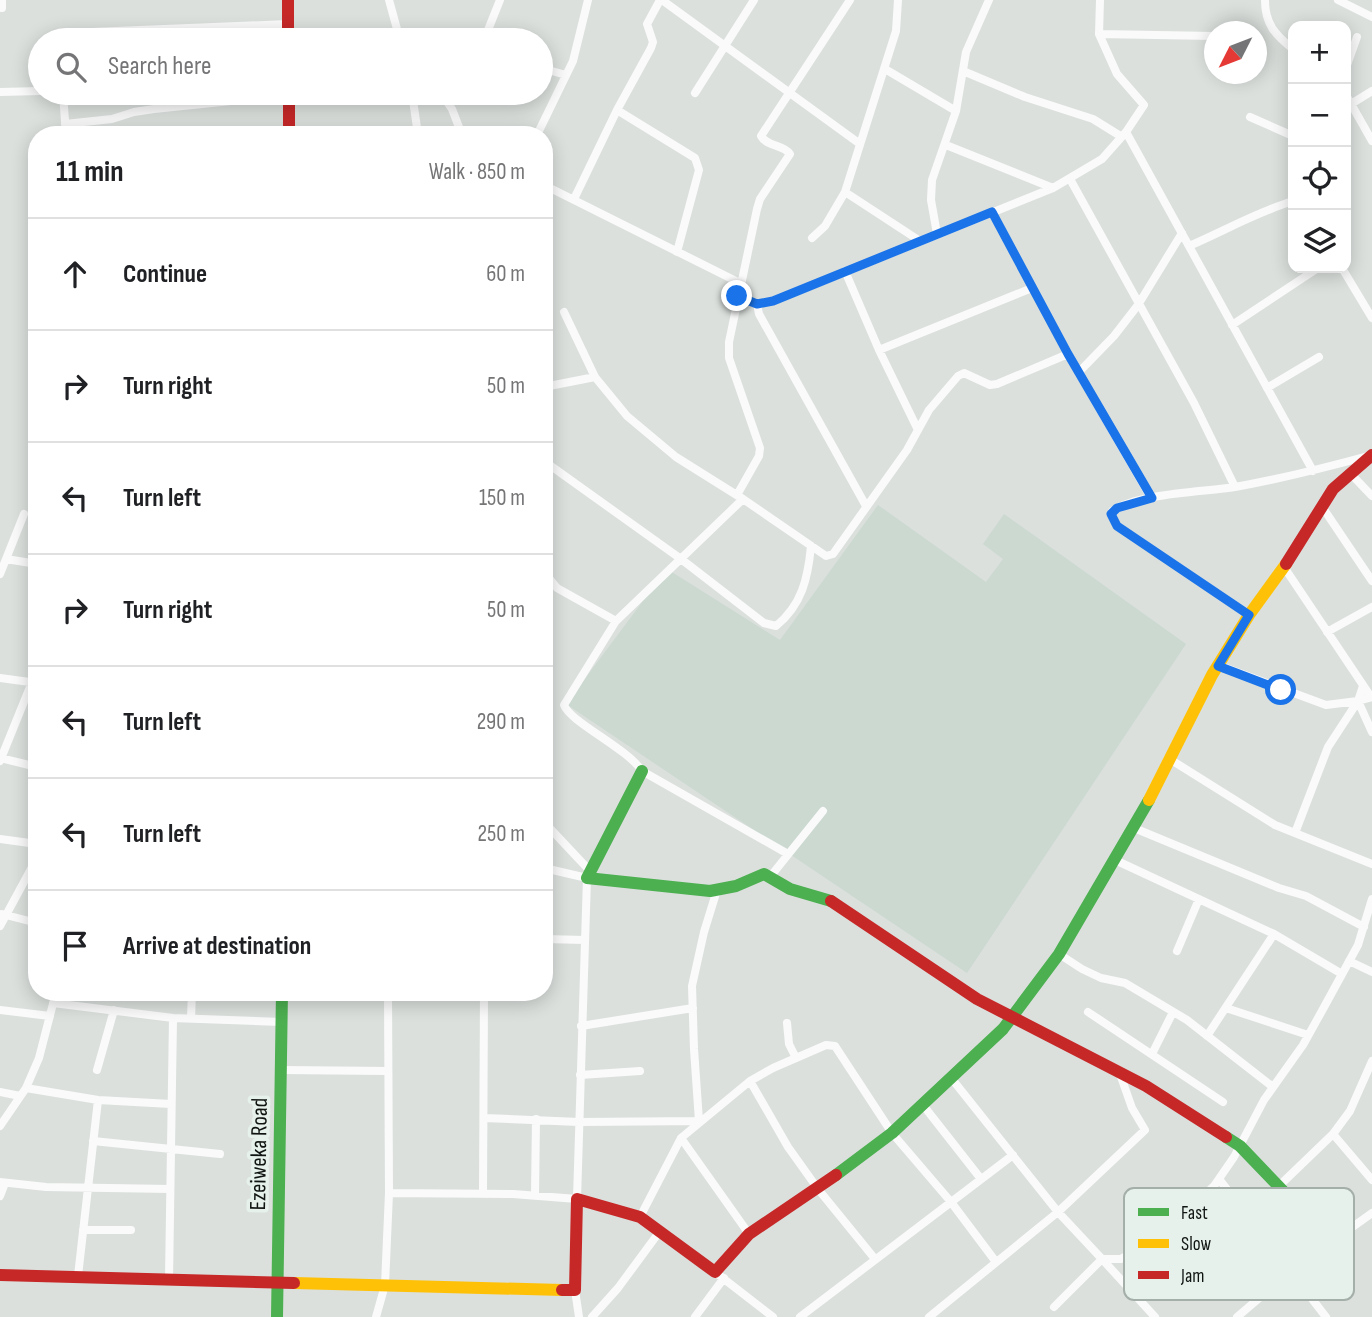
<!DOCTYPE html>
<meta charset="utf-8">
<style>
:root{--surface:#fff;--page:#f2f2f2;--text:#202124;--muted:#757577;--line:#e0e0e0}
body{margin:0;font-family:"Sofia Sans Condensed",sans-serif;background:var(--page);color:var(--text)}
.controls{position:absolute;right:21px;top:21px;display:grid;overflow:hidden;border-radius:14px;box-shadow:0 4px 18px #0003}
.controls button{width:63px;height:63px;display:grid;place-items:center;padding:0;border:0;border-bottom:2px solid var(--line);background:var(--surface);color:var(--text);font:35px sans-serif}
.compass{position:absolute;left:1204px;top:21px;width:63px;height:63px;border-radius:50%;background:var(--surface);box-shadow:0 4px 18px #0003;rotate:228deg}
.stop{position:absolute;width:21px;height:21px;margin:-16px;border:5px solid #1a73e8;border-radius:50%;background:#fff}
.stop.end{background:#1a73e8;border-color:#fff;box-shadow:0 2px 7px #0008}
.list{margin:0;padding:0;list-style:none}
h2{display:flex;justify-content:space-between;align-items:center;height:91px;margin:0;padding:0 28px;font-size:30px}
h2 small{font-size:23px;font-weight:400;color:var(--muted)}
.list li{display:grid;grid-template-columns:46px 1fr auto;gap:21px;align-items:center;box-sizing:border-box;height:112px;padding:0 28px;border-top:2px solid var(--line)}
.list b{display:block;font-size:26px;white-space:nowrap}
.list em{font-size:23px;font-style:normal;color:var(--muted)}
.icon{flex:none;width:38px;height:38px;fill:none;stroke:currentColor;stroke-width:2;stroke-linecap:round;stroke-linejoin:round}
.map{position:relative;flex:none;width:1372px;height:1317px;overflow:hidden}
.search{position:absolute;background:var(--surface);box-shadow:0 4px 18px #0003;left:28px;top:28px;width:525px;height:77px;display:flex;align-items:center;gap:18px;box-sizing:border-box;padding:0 24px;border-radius:38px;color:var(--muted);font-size:26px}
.panel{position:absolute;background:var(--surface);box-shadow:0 4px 18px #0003;left:28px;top:126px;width:525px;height:875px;border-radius:28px}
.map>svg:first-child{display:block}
</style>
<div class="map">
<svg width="1372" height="1317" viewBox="0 0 1372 1317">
<rect width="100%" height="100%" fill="#dbe0dd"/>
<!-- built -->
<path fill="#cbd9d1" d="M878 505 986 582 1003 559 983 544 1004 514 1186 644 967 973 566 704 667 569 780 640Z"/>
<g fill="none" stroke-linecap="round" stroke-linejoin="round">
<!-- street -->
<path stroke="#fafafa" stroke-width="8" d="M389 0 400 40
M662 0 860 144
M1265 0C1265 24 1275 35 1293 49
M1338 0 1372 17
M2 8V0
M1099 34 1214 36
M59 40 61 34 67 33 288 24
M484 40 500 0
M541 68 566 75
M1346 68 1357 37
M885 69 956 111
M963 71 1025 97 1093 119 1122 137
M0 92 40 91
M63 93 66 135
M412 93 418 135
M441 93 452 109 462 135
M695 93 754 0
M1346 95 1372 141
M1351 104 1372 91
M617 110 695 158 699 170 677 252
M1250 117 1293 136
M65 124 112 119 134 112 154 109 231 101
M1126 132 1313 471
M537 135 573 61 588 0
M946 145 1053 188
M1346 172V171
M1070 179 1194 403 1235 487
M544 185 740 283
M845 192 920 241
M574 199 617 110 651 48 653 42 647 24 660 0
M992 212 1068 354 1151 498
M937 234 931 200 932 180 956 111 966 52 989 0
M812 238 825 226 845 192 896 31 898 0
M1189 246C1224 231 1257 212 1293 201
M1342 268 1372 318
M845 271 879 350 918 430
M737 297 757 304 773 301 1053 188 1102 159 1126 132 1144 105 1117 74 1099 34 1100 0
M757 304 759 314 866 506
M564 312 595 377 627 416 676 457 743 499 826 556 833 554 907 450 929 410 958 376 964 373 990 385 997 384 1068 354
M1232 325 1318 268
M879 350 1032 288
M1079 372 1114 336 1138 305 1182 233
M544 387 595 377
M1267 388 1319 357
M544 461 681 559 764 623 776 626C802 605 808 578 811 546
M1350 473 1372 496
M737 495 759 456 760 448 729 358V342L757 209 760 199 790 154C783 144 767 147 761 136L850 0
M743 499 616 621 564 705C570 722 627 748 642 771L788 854
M1321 505 1372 581
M6 559 37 564
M1284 567 1371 697
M544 572 557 588 616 621
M0 574 24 514
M1249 615 1117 526 1111 514 1112 511C1138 493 1203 492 1235 487 1280 479 1324 468 1368 456
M1327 632 1372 607
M1218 665 1326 705 1358 701 1372 697
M0 678 37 683
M1358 701 1372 732
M0 758 37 767
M1168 758 1275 825 1372 864
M0 761 32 682
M544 822 591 872
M1134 828 1279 888 1306 896 1364 927
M1295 833 1328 747 1358 701 1363 686
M0 839 37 844
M1115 860 1274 934 1342 974
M770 877 823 811
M2 914 37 923
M0 926 37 858
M544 939 585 940
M1177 951 1199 899
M1059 954 1082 969 1101 978 1125 983 1187 1020 1273 1087
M1349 961 1372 972
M388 992 389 1193
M53 1003 173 1018 281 1022
M1226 1008 1308 1035
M0 1010 50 1016
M1088 1012 1223 1102
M191 1018 192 992
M787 1023 789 1044 796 1058
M581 1026 693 1008
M1207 1036 1274 934
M1152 1054 1173 1012
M97 1070 114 1010
M281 1070 388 1071
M580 1075 640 1071
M952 1079 1058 1212 1102 1259H1121L1145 1245 1178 1219 1214 1186 1234 1157 1264 1100 1303 1045 1323 1009 1358 945 1372 899
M750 1081 773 1068 826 1045 835 1046 892 1133 951 1202 996 1262
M26 1088 98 1100 171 1104
M0 1092 20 1096
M923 1105 981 1179
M484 1118 579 1122 699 1121 694 1049 692 986 704 932 717 890
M0 1126 26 1088 39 1058 56 992
M1333 1134 1372 1180
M681 1138 749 1234
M93 1141 220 1154
M1219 1179 1326 1317
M0 1182 46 1187 170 1189
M1279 1186 1333 1134 1350 1111 1372 1061
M483 1194 484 992
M535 1195 536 1119
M0 1196 5 1183
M640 1217 681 1138 750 1081 788 1147 818 1189 875 1259
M83 1230H131
M715 1272 773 1317
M78 1276 98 1100
M169 1279 173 1018
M575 1290 579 1317
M1054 1307 1102 1259 1155 1317
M376 1317 385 1285 389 1193 513 1194 577 1199 587 878 544 868
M592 1317 618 1288 660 1231
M695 1317 724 1278
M800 1317 1013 1155
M929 1317 1058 1212 1145 1130 1132 1108 1120 1074
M1237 1317 1291 1271 1372 1213"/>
<!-- fast -->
<path stroke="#4caf50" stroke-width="12" d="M642 771 587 878 710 891 736 886 764 874 790 889 831 901
M1226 1137 1240 1146 1331 1241
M836 1175 892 1133 1003 1029 1059 954 1149 800
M277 1317 282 992"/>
<!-- slow -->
<path stroke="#ffc107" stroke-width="12" d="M1149 800 1212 675 1249 615 1286 564
M294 1283 562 1290"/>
<!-- jam -->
<path stroke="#c62828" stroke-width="12" d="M288 0V40
M289 93V135
M1286 564 1333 489 1372 455
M831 901 977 999 1146 1086 1226 1137
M0 1275 294 1283
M562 1290H575L577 1199 640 1217 715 1272 749 1234 836 1175"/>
</g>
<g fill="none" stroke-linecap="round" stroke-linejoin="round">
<!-- route -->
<path stroke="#1a73e8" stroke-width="9" d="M737 296 757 304 773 301 992 212 1068 354 1152 498 1117 508 1111 514 1117 526 1249 615 1218 666 1281 690"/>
</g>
<g text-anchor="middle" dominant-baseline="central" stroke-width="7" stroke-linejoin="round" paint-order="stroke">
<!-- street labels -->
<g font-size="23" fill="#101412" stroke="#e5f1ea">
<text transform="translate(259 1154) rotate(-89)">Ezeiweka Road</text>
</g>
</g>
<!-- legend -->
<rect x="1124" y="1188" width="230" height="112" rx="10" fill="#e5f1ea" stroke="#a5afa9" stroke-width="2"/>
<rect x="1138" y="1208" width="31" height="8" fill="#4caf50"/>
<rect x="1138" y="1239" width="31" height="9" fill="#ffc107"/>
<rect x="1138" y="1271" width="31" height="8" fill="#c62828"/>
<g font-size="19" fill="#101412">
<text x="1181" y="1219">Fast</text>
<text x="1181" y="1250">Slow</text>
<text x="1181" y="1282">Jam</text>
</g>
</svg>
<div class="controls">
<button>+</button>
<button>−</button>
<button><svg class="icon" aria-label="locate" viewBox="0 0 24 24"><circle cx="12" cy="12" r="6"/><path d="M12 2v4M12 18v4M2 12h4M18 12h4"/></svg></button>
<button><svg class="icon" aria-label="layers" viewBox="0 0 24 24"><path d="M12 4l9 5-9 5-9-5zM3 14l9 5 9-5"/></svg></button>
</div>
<svg class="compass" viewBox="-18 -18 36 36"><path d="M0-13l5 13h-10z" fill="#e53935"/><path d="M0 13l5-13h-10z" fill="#757577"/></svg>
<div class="stop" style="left:1281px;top:690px"></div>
<div class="stop end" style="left:737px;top:296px"></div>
<div class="search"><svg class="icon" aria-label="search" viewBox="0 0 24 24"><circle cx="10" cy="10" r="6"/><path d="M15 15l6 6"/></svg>Search here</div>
<section class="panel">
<h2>11 min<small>Walk · 850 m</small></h2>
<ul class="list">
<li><svg class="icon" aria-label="ahead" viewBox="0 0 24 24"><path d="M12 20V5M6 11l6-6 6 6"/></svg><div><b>Continue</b></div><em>60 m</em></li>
<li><svg class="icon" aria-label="right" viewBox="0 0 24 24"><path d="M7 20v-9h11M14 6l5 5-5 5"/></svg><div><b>Turn right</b></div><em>50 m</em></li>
<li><svg class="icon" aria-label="left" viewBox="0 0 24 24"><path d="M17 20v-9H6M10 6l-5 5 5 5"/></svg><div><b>Turn left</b></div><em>150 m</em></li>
<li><svg class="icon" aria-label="right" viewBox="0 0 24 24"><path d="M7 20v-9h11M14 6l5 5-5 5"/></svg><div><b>Turn right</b></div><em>50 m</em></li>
<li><svg class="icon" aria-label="left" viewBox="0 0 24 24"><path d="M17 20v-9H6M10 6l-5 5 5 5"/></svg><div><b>Turn left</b></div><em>290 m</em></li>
<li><svg class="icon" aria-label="left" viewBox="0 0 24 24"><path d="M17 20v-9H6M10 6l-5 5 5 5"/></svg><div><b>Turn left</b></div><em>250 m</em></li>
<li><svg class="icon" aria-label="arrive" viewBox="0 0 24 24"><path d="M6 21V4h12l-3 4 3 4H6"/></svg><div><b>Arrive at destination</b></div></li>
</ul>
</section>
</div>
